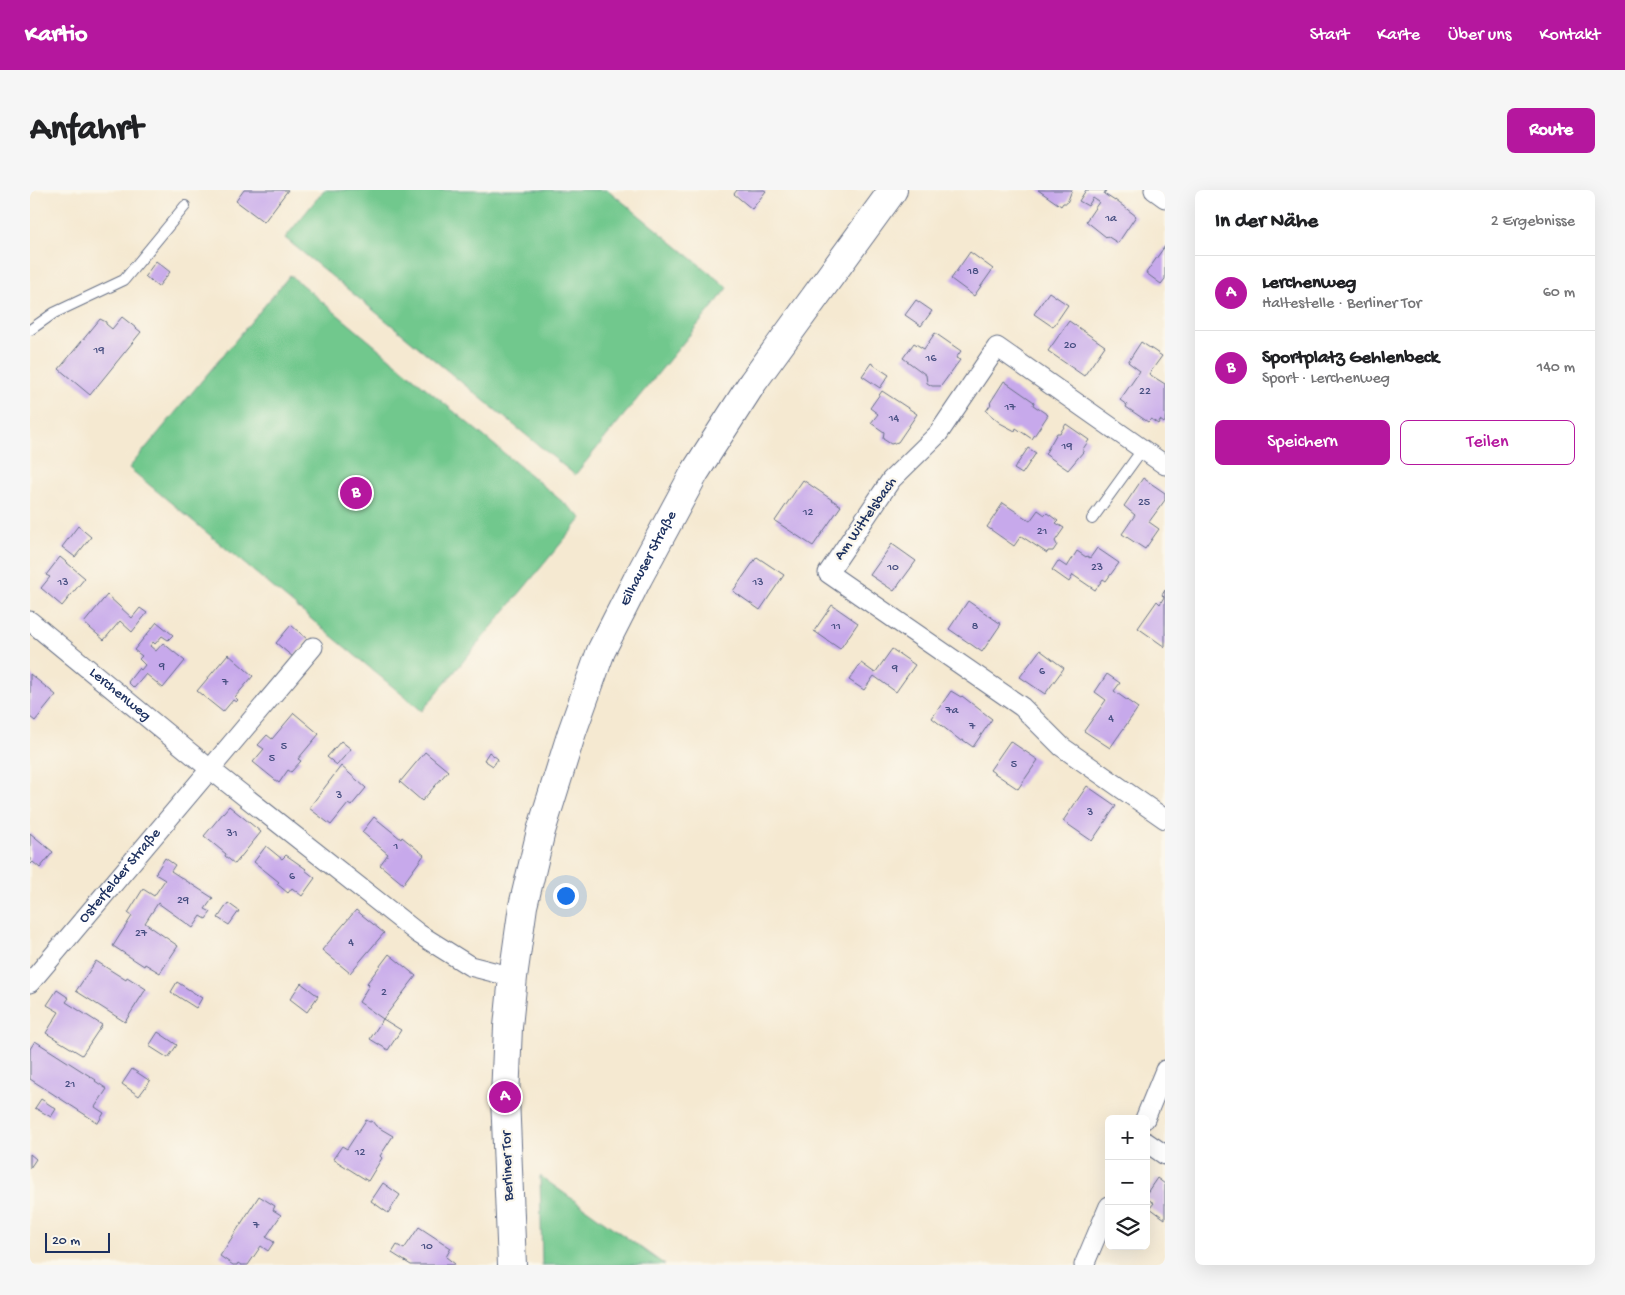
<!DOCTYPE html>
<html lang="de">
<meta charset="utf-8">
<style>
:root{--surface:#fff;--page:#f6f6f6;--text:#202124;--muted:#757577;--line:#e0e0e0;--accent:#b5179e}
body{margin:0;font-family:"Gochi Hand",sans-serif;background:var(--page);color:var(--text)}
.controls{position:absolute;right:15px;bottom:15px;display:grid;overflow:hidden;border-radius:8px;box-shadow:0 5px 20px #0002}
.controls button{width:45px;height:45px;display:grid;place-items:center;padding:0;border:0;border-bottom:1px solid var(--line);background:var(--surface);color:var(--text);font:25px sans-serif}
.scale{position:absolute;left:15px;bottom:12px;width:65px;box-sizing:border-box;padding-left:5px;border:2px solid #1b2f5e;border-top:0;font-size:14px;line-height:18px;white-space:nowrap;color:#1b2f5e;-webkit-text-stroke:4px #fbf7ec;paint-order:stroke}
.you{position:absolute;left:535px;top:705px;width:18px;height:18px;margin:-12px;border:4px solid #fff;border-radius:50%;background:#1a73e8;box-shadow:0 0 0 8px #1a73e833}
.badge{display:grid;place-items:center;width:32px;height:32px;border-radius:50%;background:var(--accent);color:#fff;font-size:16px;font-weight:700}
.pin{position:absolute;translate:-50% -50%;border:2px solid #fff;box-shadow:0 1px 5px #0006}
.list{margin:0;padding:0;list-style:none}
h2{display:flex;justify-content:space-between;align-items:center;height:65px;margin:0;padding:0 20px;font-size:21px}
h2 small{font-size:16px;font-weight:400;color:var(--muted)}
.list li{display:grid;grid-template-columns:32px 1fr auto;gap:15px;align-items:center;box-sizing:border-box;height:75px;padding:0 20px;border-top:1px solid var(--line)}
.list b{display:block;font-size:19px;white-space:nowrap}
.list p{margin:0;font-size:16px;white-space:nowrap;color:var(--muted)}
.list em{font-size:16px;font-style:normal;color:var(--muted)}
.actions{display:flex;gap:10px;padding:15px 20px}
.actions a{flex:1;padding:11px 0;border:1px solid var(--accent);border-radius:8px;text-align:center;font-size:18px;color:var(--accent)}
.actions .main{background:var(--accent);color:#fff}
.icon{flex:none;width:28px;height:28px;fill:none;stroke:currentColor;stroke-width:2;stroke-linecap:round;stroke-linejoin:round}
.map{position:relative;flex:none;width:1135px;height:1075px;overflow:hidden;border-radius:8px}
header{display:flex;align-items:center;gap:30px;box-sizing:border-box;height:70px;padding:0 25px;background:var(--accent);color:#fff}
header strong{font-size:24px}
nav{display:flex;gap:28px;margin-inline-start:auto;font-size:18px}
.intro{display:flex;align-items:center;justify-content:space-between;box-sizing:border-box;height:120px;padding:0 30px}
h1{margin:0;font-size:35px}
.button{padding:12px 22px;border-radius:8px;background:var(--accent);color:#fff;font-size:18px;font-weight:700}
main{display:flex;gap:30px;padding:0 30px}
aside{flex:1;background:var(--surface);border-radius:8px;box-shadow:0 5px 20px #0002}
.map>svg:first-child{display:block}
</style>
<header>
<strong>Kartio</strong>
<nav><a>Start</a><a>Karte</a><a>Über uns</a><a>Kontakt</a></nav>
</header>
<div class="intro"><h1>Anfahrt</h1><a class="button">Route</a></div>
<main>
<div class="map">
<svg width="1135" height="1075" viewBox="0 0 1135 1075">
<rect width="100%" height="100%" fill="#fbf7ec"/>
<filter id="ink" filterUnits="userSpaceOnUse"><feTurbulence type="fractalNoise" baseFrequency=".02" numOctaves="2"/><feDisplacementMap in="SourceGraphic" scale="10" xChannelSelector="R" yChannelSelector="G"/><feConvolveMatrix kernelMatrix="1 2 1 2 8 2 1 2 1" color-interpolation-filters="sRGB"/></filter>
<filter id="wash" filterUnits="userSpaceOnUse"><feTurbulence type="fractalNoise" baseFrequency=".0096" numOctaves="4" result="noise"/><feDisplacementMap in="SourceGraphic" scale="20" xChannelSelector="R" yChannelSelector="G"/><feGaussianBlur stdDeviation="1.12" result="paint"/><feColorMatrix in="noise" values="0 0 0 0 0 0 0 0 0 0 0 0 0 0 0 0 0 1.4 0 .05"/><feComposite in="paint" operator="in"/></filter>
<g filter="url(#wash)">
<rect width="100%" height="100%" fill="#f5e9d1"/>
<!-- green -->
<path fill="#71c88d" stroke="#467c76" d="M294 0H578L698 98 545 285 255 48Z
M260 85 552 328 392 521 99 278Z
M510 986 635 1075H512Z"/>
<g id="blocks">
<!-- building -->
<path fill="#c7a9eb" d="M214 0H258L234 32 206 11Z
M707 0H734L736 1 722 19 704 4Z
M1008 0H1042L1037 13H1033L1031 16Z
M1056 0H1076L1074 4 1085 11V10L1106 26 1088 53 1077 46 1076 47 1056 31 1069 12 1063 8 1058 16 1049 11Z
M1135 56V89L1131 94 1116 83Z
M940 62 963 79 944 106 921 89Z
M126 71 140 82 128 97 115 86Z
M1019 102 1038 115 1023 137 1004 124Z
M886 110 902 121 891 136 875 125Z
M92 127 111 142 60 205 29 179 70 129 76 132V134L82 139Z
M1039 131 1075 156 1054 186 1018 161Z
M905 143 931 161 926 168 930 170 911 196H902L897 193 896 185 873 168 884 153 894 159Z
M1111 152 1132 166 1119 184 1135 194V231L1134 233 1130 230 1128 234 1121 229 1118 232 1096 217 1097 215 1090 210 1110 181 1098 172Z
M841 173 859 185 850 198 832 186Z
M974 191 1004 212 1003 215 1018 225 1002 249 986 238 985 241 970 233 956 221 961 214 960 213Z
M852 201 887 224 868 252 861 254 853 249 854 242 841 233 848 224 840 218Z
M1036 234 1059 250 1053 259V262L1038 280 1015 264 1027 243H1030Z
M998 258 1006 263 992 284 984 279Z
M1113 288 1135 303V310L1119 332 1129 339 1115 359 1092 344 1105 325 1094 316Z
M773 290 811 316 783 356 745 331Z
M973 313 1000 331 1008 320 1015 325 1017 323 1028 331 1026 333 1034 338 1025 351 1027 355 1023 361H1018L1017 363 991 346 984 356 957 337Z
M48 336 61 347 45 367 32 357Z
M862 354 886 371 864 401 840 385Z
M1067 358 1089 373 1076 391 1073 389 1065 400 1043 385 1039 392 1022 380 1028 371 1037 377 1047 361 1056 367 1057 366 1060 368Z
M30 367 55 388 32 416 11 398 20 387 16 385Z
M727 367 754 385 730 420 703 401Z
M1135 400V457L1108 438 1127 411 1130 414 1134 407 1132 405Z
M77 405 102 428 110 418 117 423 102 442 90 431 74 450 54 433Z
M938 411 971 434 952 462 919 439Z
M802 415 828 433 810 459 784 441Z
M127 432 143 445 138 450 132 446 125 454 123 452 120 456 126 461 133 453 155 471 133 498 116 484 104 498 98 492 109 478 111 480 115 475 109 469 112 466 104 460Z
M261 435 277 449 263 467 246 453Z
M862 459 885 475 866 502 844 486 834 500 819 490 831 473 845 483Z
M1010 460 1034 478 1015 504 990 487Z
M198 464 223 486 205 507 208 510 206 512 203 510 193 522 167 501Z
M0 484 26 505 5 531 0 527Z
M1077 484 1090 493 1084 501 1108 518 1080 558 1054 541 1076 510 1065 502Z
M921 501 931 507 932 506 962 529 943 557 933 550 931 551 902 528Z
M264 523 289 544 268 569 271 571 261 582 258 580 249 593 223 572 234 559 228 555 237 545 242 549Z
M311 551 321 559 307 575 297 567Z
M980 551 1008 570 988 599 960 580Z
M395 562 418 581 392 611 370 592Z
M459 562 468 569 463 576 454 570Z
M311 576 336 598 321 616 318 614 301 635 279 618Z
M1057 596 1086 616 1062 651 1033 631Z
M199 616 231 642 205 674 195 666 196 664 174 646Z
M344 627 371 649 372 647 394 665 373 694 350 675 358 664 332 642Z
M0 643 23 662 10 678 3 672 0 675Z
M236 656 252 669 256 665 276 679 275 680 285 688 272 706 262 698 258 703 247 694 249 692 224 672Z
M135 668 145 675 141 681 183 708 175 719 181 722 176 729 171 726 163 738 128 713 115 733 148 756 130 783 115 774 114 776 83 756 102 726 98 723 113 699 124 706 135 690 125 684Z
M198 713 209 721 199 735 188 728Z
M326 720 354 743 320 783 292 760Z
M359 764 386 786 353 829 371 840 358 860 340 849 353 829 329 812 339 795 337 793Z
M66 771 96 790 97 787 116 799 95 832 46 801Z
M147 792 172 808 166 818 141 802Z
M271 793 288 806 277 822 260 809Z
M27 800 39 808 36 812 72 835 52 865 16 843 29 822 17 815Z
M128 842 147 855 138 868 119 856Z
M5 851 66 890 65 891 77 899 65 917 74 923 68 933 0 889V859Z
M102 879 120 891 109 906 92 894Z
M11 909 26 919 21 927 5 918Z
M336 930 340 932 342 931 346 936 363 946 350 966 352 968 338 991 303 969 312 956 317 959Z
M0 964 6 969 0 978Z
M1127 988 1135 994V1029L1120 1018 1124 1013 1116 1008V1004Z
M353 993 370 1005 358 1023 341 1011Z
M229 1006 245 1016 243 1020 251 1025 236 1047 244 1052 238 1061 231 1056 218 1075H211L208 1073 207 1075H203L190 1066Z
M389 1037 421 1058 416 1067 425 1074 424 1075H381L362 1063 367 1055 374 1059Z"/>
</g>
</g>
<g filter="url(#ink)">
<use href="#blocks" fill-opacity="0" stroke="#677086" stroke-width="1"/>
<g fill="none" stroke-linecap="round" stroke-linejoin="round">
<!-- service casing -->
<g stroke="#677086" stroke-width="12">
<path id="service" d="M0 140 24 123 94 90 155 16
M1062 329 1112 260"/>
</g>
<!-- minor casing -->
<g stroke="#677086" stroke-width="21">
<g id="minor">
<path d="M1124 0 1135 8"/>
<path d="M1135 275 967 157 908 244 861 290 798 383 992 517 1032 557 1135 629"/>
<path id="s1" d="M0 431 180 579 389 744 440 776 483 787"/>
<path id="s2" d="M0 793 283 457"/>
<path d="M1115 929 1135 880"/>
<path d="M1116 952 1135 965"/>
<path d="M1054 1075 1079 1016"/>
</g>
</g>
<!-- primary casing -->
<g stroke="#677086" stroke-width="30">
<g id="primary">
<path id="s3" d="M482 1075 475 907 478 837 483 787 493 716 511 641 542 542 571 461 608 388 665 282 723 192 863 0"/>
</g>
</g>
<!-- service -->
<use href="#service" stroke="#fff" stroke-width="10"/>
<!-- minor -->
<use href="#minor" stroke="#fff" stroke-width="19"/>
<!-- primary -->
<use href="#primary" stroke="#fff" stroke-width="28"/>
</g>
</g>
<g text-anchor="middle" dominant-baseline="central" stroke-width="4.5" stroke-linejoin="round" paint-order="stroke">
<!-- number labels -->
<g font-size="12" fill="#464e81">
<text x="1081" y="29">1a</text>
<text x="943" y="82">18</text>
<text x="1040" y="156">20</text>
<text x="69" y="161">19</text>
<text x="901" y="169">16</text>
<text x="1115" y="202">22</text>
<text x="980" y="218">17</text>
<text x="864" y="229">14</text>
<text x="1037" y="257">19</text>
<text x="1114" y="313">25</text>
<text x="778" y="323">12</text>
<text x="1012" y="342">21</text>
<text x="863" y="378">10</text>
<text x="1067" y="378">23</text>
<text x="33" y="393">13</text>
<text x="728" y="393">13</text>
<text x="806" y="437">11</text>
<text x="945" y="437">8</text>
<text x="132" y="477">9</text>
<text x="865" y="479">9</text>
<text x="1012" y="482">6</text>
<text x="195" y="493">7</text>
<text x="922" y="521">7a</text>
<text x="1081" y="529">4</text>
<text x="942" y="537">7</text>
<text x="254" y="557">5</text>
<text x="242" y="569">5</text>
<text x="984" y="575">5</text>
<text x="309" y="606">3</text>
<text x="1060" y="623">3</text>
<text x="202" y="644">31</text>
<text x="366" y="657">1</text>
<text x="262" y="687">6</text>
<text x="153" y="711">29</text>
<text x="111" y="744">27</text>
<text x="321" y="753">4</text>
<text x="354" y="803">2</text>
<text x="40" y="895">21</text>
<text x="330" y="963">12</text>
<text x="226" y="1036">7</text>
<text x="397" y="1057">10</text>
</g>
<!-- street labels -->
<g font-size="15" fill="#1b2f5e" stroke="#fbf7ec">
<text transform="translate(836 329) rotate(-55)">Am Wittelsbach</text>
<text stroke="none"><textPath href="#s3" startOffset="731">Eilhauser Straße</textPath></text>
<text stroke="none"><textPath href="#s1" startOffset="116">Lerchenweg</textPath></text>
<text stroke="none"><textPath href="#s2" startOffset="140">Osterfelder Straße</textPath></text>
<text transform="translate(478 976) rotate(-92)">Berliner Tor</text>
</g>
</g>
</svg>
<div class="controls">
<button>+</button>
<button>−</button>
<button><svg class="icon" aria-label="layers" viewBox="0 0 24 24"><path d="M12 4l9 5-9 5-9-5zM3 14l9 5 9-5"/></svg></button>
</div>
<div class="scale">20 m</div>
<div class="you"></div>
<div class="pin badge" style="left:475px;top:907px">A</div>
<div class="pin badge" style="left:326px;top:303px">B</div>
</div>
<aside>
<h2>In der Nähe<small>2 Ergebnisse</small></h2>
<ul class="list">
<li><span class="badge">A</span><div><b>Lerchenweg</b><p>Haltestelle · Berliner Tor</p></div><em>60 m</em></li>
<li><span class="badge">B</span><div><b>Sportplatz Gehlenbeck</b><p>Sport · Lerchenweg</p></div><em>140 m</em></li>
</ul>
<div class="actions"><a class="main">Speichern</a><a>Teilen</a></div>
</aside>
</main>
